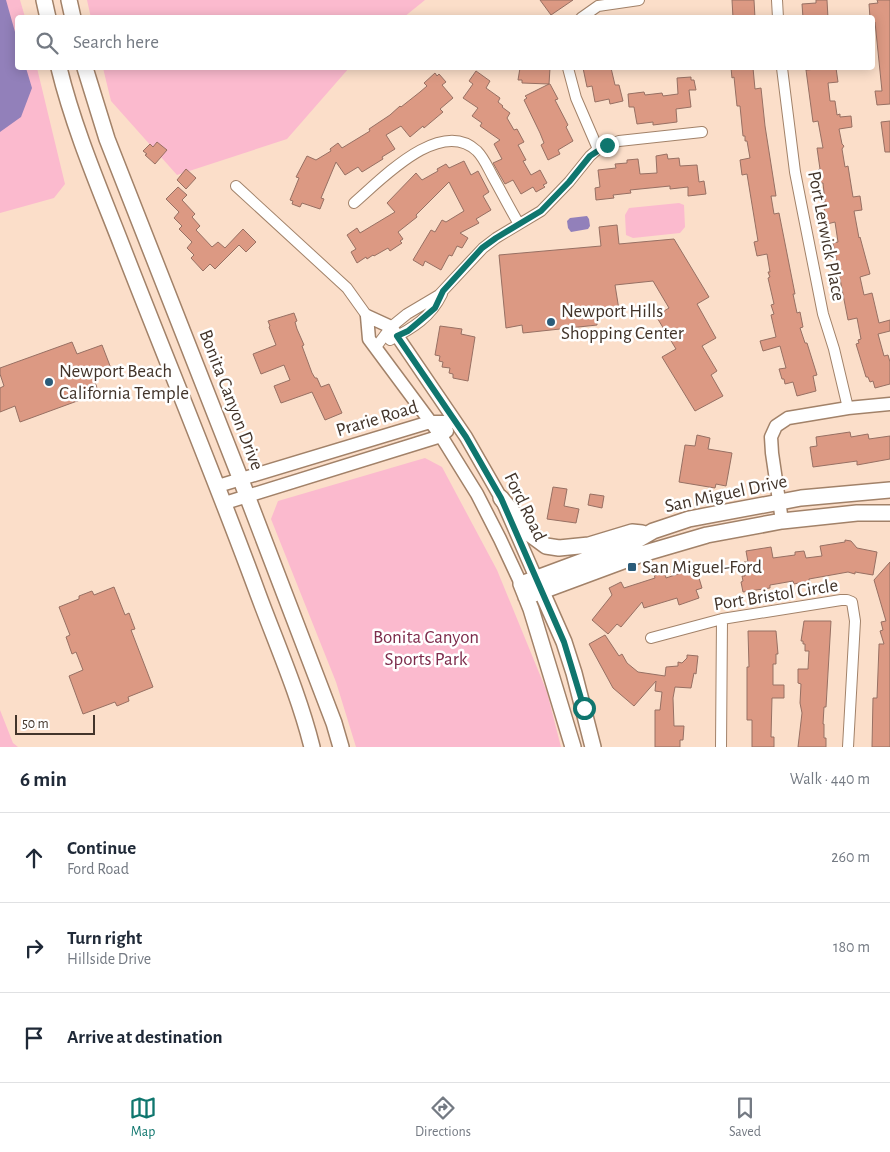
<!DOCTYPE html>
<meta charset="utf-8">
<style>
:root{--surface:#fff;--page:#f6f6f7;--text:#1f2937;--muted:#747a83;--line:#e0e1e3;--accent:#0f766e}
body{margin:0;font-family:"Alegreya Sans",sans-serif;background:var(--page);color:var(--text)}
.scale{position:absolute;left:15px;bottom:12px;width:80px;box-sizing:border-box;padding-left:5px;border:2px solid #42342a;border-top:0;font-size:14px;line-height:18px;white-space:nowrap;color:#42342a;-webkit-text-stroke:4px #fff;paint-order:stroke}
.stop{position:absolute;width:15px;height:15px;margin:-11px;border:4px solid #0f766e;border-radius:50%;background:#fff}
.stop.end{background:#0f766e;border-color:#fff;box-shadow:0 1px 5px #0008}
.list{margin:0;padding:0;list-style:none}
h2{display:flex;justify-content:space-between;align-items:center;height:65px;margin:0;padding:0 20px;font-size:21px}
h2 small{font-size:16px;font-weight:400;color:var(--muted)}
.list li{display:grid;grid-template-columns:32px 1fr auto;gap:15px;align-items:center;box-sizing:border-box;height:90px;padding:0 20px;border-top:1px solid var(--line)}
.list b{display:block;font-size:19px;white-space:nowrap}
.list p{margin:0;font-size:16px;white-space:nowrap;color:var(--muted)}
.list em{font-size:16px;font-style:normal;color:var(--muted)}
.icon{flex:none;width:28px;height:28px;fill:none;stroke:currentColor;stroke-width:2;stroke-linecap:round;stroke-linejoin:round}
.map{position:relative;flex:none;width:890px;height:747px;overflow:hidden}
.search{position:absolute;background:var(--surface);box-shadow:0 2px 12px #0003;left:15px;right:15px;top:15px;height:55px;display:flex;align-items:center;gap:12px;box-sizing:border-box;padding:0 18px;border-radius:5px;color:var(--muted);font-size:19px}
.sheet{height:335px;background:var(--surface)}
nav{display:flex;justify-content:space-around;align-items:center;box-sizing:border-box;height:70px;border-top:1px solid var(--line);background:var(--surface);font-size:14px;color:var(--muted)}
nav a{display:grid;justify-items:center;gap:2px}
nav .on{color:var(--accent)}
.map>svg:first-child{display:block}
</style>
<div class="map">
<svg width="890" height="747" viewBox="0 0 890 747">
<rect width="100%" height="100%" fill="#fbdec9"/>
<!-- green -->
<path fill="#fbbace" d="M0 0H20L25 17 18 18V68H37L65 184 54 198 0 213Z
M87 0H425L404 17 91 18Z
M103 68H349L287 139 177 175 111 101Z
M679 203 684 205 685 227 680 233 633 238 626 235 625 215 629 208Z
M425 458 442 467 497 570 547 692 561 747H356L336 682 271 519 278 501Z
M0 710 13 743 18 747H0Z"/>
<!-- water -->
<path fill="#9280ba" d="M0 0H6L17 39 18 68H26L32 88 21 117 0 132Z
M587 216 589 219 590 226 588 229 571 232 568 228 567 221 570 218Z"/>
<!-- building -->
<path fill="#dc9983" stroke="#977063" d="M540 0H573L551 15Z
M732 0H754L755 18H733Z
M816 0H827L828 18H803L802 4 816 3Z
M877 0H890V104L877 105 875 91H882L875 22H872V18H870L869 4 878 3Z
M520 68H550L549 84H550L558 99 555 100 568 125 566 127 573 141 558 150 560 154 548 160 541 145 544 143 540 133 524 100 527 98 525 96 549 84 522 83V80H518Z
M583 68H611L615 85H619L623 101 610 104 609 99 595 102 592 86 587 87Z
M731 68H753L755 89 761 88 765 126 776 196H771L774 214 779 213 795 294H793L797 313 800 312 803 327 800 328 805 343H807L817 375 813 376 816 391 797 396 793 382 785 384 784 379H782L779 369 786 368 780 346 763 351 760 341 776 337 771 315 774 314 771 305 774 304 768 278 770 277 768 272H770L767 254 757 256 754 242 758 241 747 174 742 175 740 160 750 158 747 141H745V136H743L740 106H737L734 77 732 78Z
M828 68H836L838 82 828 83 830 101H835L837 115 840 114V117L851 116 852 127 839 129 842 144 844 146 842 149 845 167 848 166 853 197 860 196 862 210 854 211 859 238 860 237 870 274 860 277 864 295 872 293 879 323 890 320V331L878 334 884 356 888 355 890 362V384L875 388 873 381 870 382 868 377H866L856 344 859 343 858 340 861 339 857 318 848 320 833 243 838 242 835 222 827 224 823 202H825L823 183H820L818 170 820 169 817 148H823L818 121 813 122 806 70Z
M476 71 490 81 486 88 500 98 498 102 503 106 502 107 510 113 507 118 514 130 517 129 524 142 518 145 526 160 523 161 531 175 540 170 547 183 543 185 545 187 536 192 533 187 521 194 513 180 505 184 493 163 502 159 494 144 500 140 480 126 482 123 472 116 478 108 463 98 473 84 469 81Z
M435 73 437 76 439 74 446 82 442 85 453 98 440 109 443 112 424 128 423 126 410 137 401 126 386 135 395 149 382 157 383 159 362 172 358 167 345 175 336 162 321 198 324 199 320 209 302 203 300 207 292 204 293 201 290 200 299 178 296 177 307 156 316 160 331 151 330 149 338 143 342 148 370 131 369 129 390 115 400 106 401 107 420 92 427 86 424 83Z
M691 77V80H694L696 90H689L691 107 676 109 677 122 653 125V122L637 124 634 107H629L628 94 644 92 645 95 662 93 663 96 678 94 677 78Z
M890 121V152H885L881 122Z
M157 142 167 150 155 164 145 155 147 154 143 151 150 144 153 147Z
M667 154 668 159 679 158 680 166 697 165 699 182 704 181 706 194 688 196V187L670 189V186L630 190 631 193 613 195 614 198 596 200 595 188 600 187 598 170 616 168 615 164 627 163V160L638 159 640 174 657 173 656 156Z
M464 161 471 175 478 171 489 192 483 196 491 210 476 219 479 223 460 233 468 238 462 248 457 246 452 256 449 255 441 270 425 261 423 266 413 260 431 230 435 232 442 220 446 222 464 211 449 182 416 215 417 217 398 232 403 239 400 241 402 243 390 251 388 248 374 256 373 255 367 259 366 257 357 263 351 252 356 249 347 235 357 228 360 233 395 212 387 203 416 173 422 180 438 171 437 169 446 164 449 168Z
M186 169 196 178 186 189 177 180Z
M178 187 187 195 182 200 195 214 192 217 200 226 196 230 212 247 218 242 225 248 243 229 256 242 246 252 239 245 215 269 210 264 203 271 191 258 194 255 187 248 192 242 179 229 182 226 174 218 179 212 166 199Z
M617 225 619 244 674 239 709 297 697 304 716 338 702 346 717 371 711 375 723 396 695 411 662 357 676 349 656 316 669 308 653 281 615 285 620 316 597 318V325L523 333 522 325 506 328 499 255 601 246 599 227Z
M294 313 297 321 295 322 297 329 304 345 302 346 312 373 315 378H317L321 387 329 384 342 413 325 420 312 392 281 403 274 386 290 380 284 365 261 374 253 354 276 345 269 327 270 326 268 321Z
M440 326 462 329 461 334 475 337 468 381 453 378V374L449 373 450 368 442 367 443 362 439 361 440 356 435 355Z
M72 342 77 354 102 345 112 371 93 377 99 393 20 422 15 406 0 412V388L4 386 0 374V368Z
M850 432 851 437 868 434 869 439 890 436V459L857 465V461L813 467 810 447 817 446 816 437Z
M697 435 710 438 708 449 732 453 726 486 716 484 715 488 679 482 685 445 695 446Z
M553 487 567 489 564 506 579 509 576 523 547 519Z
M590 494 604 496 602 508 588 505Z
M845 540 851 541 857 548 877 552 873 575 855 572V574L848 572 809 579V581L794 584 793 581 776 584 770 585V588L743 592 741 582 743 581 742 576H745V573L746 572 744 562H748L746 551 771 547 773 558 795 555V552L804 551 806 558 822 556 820 546 845 542Z
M890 562V747H872L873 698H877L879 646V644H884L880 631 883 630 881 622 886 621 874 580Z
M696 568 702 588 696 590 699 598 679 605 677 598 644 608 642 602 621 627 617 624 608 634 592 620 612 595 609 588 621 582 624 588 655 578 654 574 664 570 666 578Z
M114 587 125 615 129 613 135 629 131 630 153 687 128 697 129 701 117 706 115 702 83 714 69 676 83 670 76 652 72 654 66 637 70 635 59 607 79 599V596L92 591 94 595Z
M804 621H831L826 707H824L823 724H824V738H826V747H798L802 713 800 703 801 684 798 683V669H808L809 651H805V644H803V641H801Z
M748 631H776L778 654H776V664H773V685H784V698H772L771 737H774V747H752V720H747V667H749Z
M605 635 619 656 622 654 627 663 638 672 665 676 666 667 678 666V662L682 663 687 658V655L698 656 696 674 694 673 691 688 675 687 673 698 674 726H684L683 740H680V747H655V710H660L662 692 655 691 656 681 634 706 613 688 589 644Z"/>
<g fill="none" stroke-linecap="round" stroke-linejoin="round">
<!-- minor casing -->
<g stroke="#a28269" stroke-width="12">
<path id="minor" d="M777 0 778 18
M581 18 598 6 639 0
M568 68 576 98 598 149
M782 68 795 172 804 218 823 314 834 349 848 408
M236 186 347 288 367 316
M354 203C380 181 440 116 477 151 484 158 488 168 493 177 502 193 510 209 519 224
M390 340C413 328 431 317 442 294
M376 347 391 327 407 314 439 295 483 248 496 238 541 211 569 182 590 156 598 149 619 141 702 132
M651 638 722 619 841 600H847L852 602 855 621 848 747
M721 747 722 619"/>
</g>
<!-- tertiary casing -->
<g stroke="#a28269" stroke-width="15">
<path id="tertiary" d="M367 316 391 327 466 437 501 498 539 585
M367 316 369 339 441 436 477 494 500 539 521 584
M218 486 430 422H456
M225 503 441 436 447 431
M782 521 772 453 771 437 776 426 788 418 848 408 890 404"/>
</g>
<!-- secondary casing -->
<g stroke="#a28269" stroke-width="18">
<path id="secondary" d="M44 0 48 18
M69 0 73 18
M59 68C74 129 99 187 122 246 167 362 215 477 258 594 277 645 299 695 312 747
M85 68 107 139 241 480 334 723 341 747
M501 498 531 535 546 546 559 548 589 545 632 532 642 533
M541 590 564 642 574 673 593 747
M526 597 642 554 707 535 782 521 857 513H890
M573 747 531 609 521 584 634 542 653 531 689 519 801 498 890 490"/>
</g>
<!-- minor -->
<use href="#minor" stroke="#fff" stroke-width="10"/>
<!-- tertiary -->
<use href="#tertiary" stroke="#fff" stroke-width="12"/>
<!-- secondary -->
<use href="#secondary" stroke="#fff" stroke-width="15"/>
</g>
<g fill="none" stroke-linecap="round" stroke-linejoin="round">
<!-- route -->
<path stroke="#0f766e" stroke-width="6" d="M584 708 564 642 501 498 466 437 397 336 408 331 435 308 443 291 482 248 496 238 541 211 569 182 590 156 607 145"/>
</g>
<!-- markers -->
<g fill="#2b5c7a" stroke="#fff" stroke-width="2">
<circle cx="551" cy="322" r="5"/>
<circle cx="49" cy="382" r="5"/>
<rect x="627" y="562" width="10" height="10" rx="2.5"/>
</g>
<g text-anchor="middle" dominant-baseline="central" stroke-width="5" stroke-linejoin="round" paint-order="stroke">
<!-- street labels -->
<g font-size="19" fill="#42342a" stroke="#fff">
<text transform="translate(826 236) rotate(79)">Port Lerwick Place</text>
<text transform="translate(231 400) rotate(69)">Bonita Canyon Drive</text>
<text transform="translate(377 419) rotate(-17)">Prarie Road</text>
<text transform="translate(726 494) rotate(-12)">San Miguel Drive</text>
<text transform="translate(525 507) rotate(64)">Ford Road</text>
<text transform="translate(776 595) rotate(-9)">Port Bristol Circle</text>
</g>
<!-- poi labels -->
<g font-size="19" fill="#42342a" stroke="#fff" text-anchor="start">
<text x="561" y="311">Newport Hills<tspan x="561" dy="22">Shopping Center</tspan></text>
<text x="59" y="371">Newport Beach<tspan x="59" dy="22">California Temple</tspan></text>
<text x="642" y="567">San Miguel-Ford</text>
</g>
<!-- park labels -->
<g font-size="19" fill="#7d2c4c" stroke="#fff">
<text x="426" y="637">Bonita Canyon<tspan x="426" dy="22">Sports Park</tspan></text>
</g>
</g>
</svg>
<div class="scale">50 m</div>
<div class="stop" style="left:584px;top:708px"></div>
<div class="stop end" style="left:607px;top:145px"></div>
<div class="search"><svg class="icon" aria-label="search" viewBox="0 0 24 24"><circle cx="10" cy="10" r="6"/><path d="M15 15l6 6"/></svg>Search here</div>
</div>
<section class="sheet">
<h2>6 min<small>Walk · 440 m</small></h2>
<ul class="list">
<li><svg class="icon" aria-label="ahead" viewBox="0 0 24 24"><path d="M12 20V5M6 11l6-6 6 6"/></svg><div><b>Continue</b><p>Ford Road</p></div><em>260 m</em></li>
<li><svg class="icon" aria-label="right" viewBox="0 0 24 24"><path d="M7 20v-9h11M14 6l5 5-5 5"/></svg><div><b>Turn right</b><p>Hillside Drive</p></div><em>180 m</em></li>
<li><svg class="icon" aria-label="arrive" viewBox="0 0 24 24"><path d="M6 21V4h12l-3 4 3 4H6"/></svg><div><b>Arrive at destination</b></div></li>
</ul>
</section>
<nav>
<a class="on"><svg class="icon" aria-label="map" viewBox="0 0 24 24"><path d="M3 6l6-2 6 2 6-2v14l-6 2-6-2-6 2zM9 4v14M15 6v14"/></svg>Map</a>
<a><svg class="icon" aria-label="directions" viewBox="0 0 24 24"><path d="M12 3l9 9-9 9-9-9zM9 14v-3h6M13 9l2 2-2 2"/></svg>Directions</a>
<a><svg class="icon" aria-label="saved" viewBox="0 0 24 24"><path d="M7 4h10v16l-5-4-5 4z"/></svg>Saved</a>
</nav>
